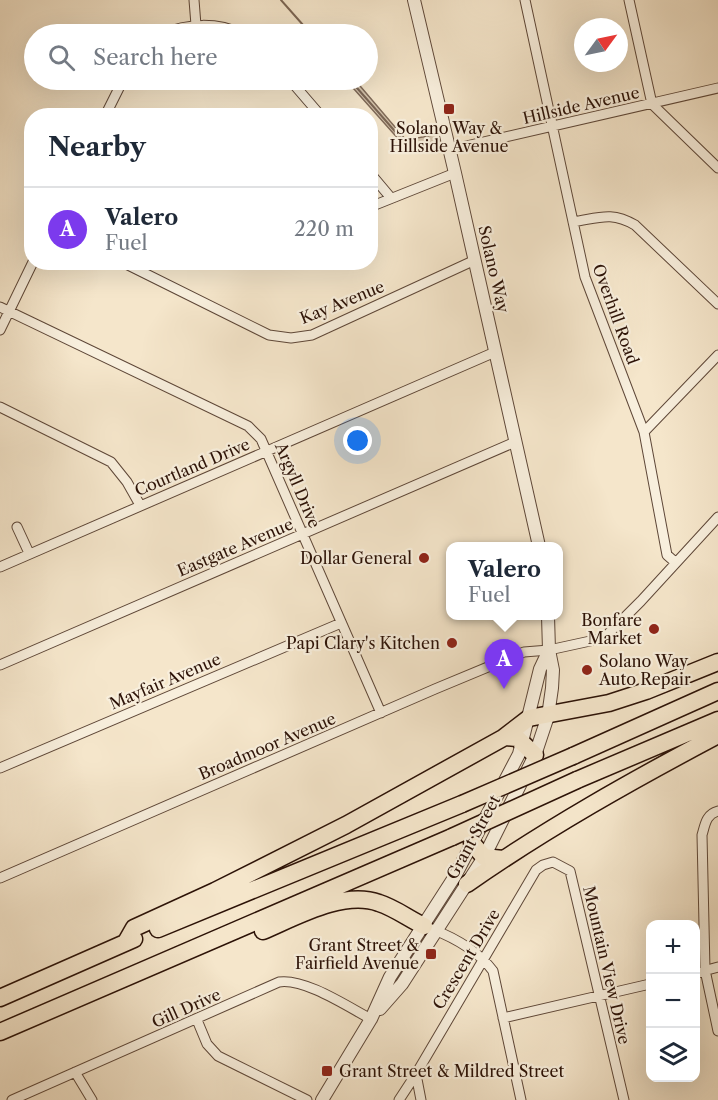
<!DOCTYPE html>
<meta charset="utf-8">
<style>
:root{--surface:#fff;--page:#f6f6f7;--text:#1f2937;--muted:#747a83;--line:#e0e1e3;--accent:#7c3aed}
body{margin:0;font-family:"Libre Caslon Text",serif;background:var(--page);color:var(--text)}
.controls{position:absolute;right:18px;bottom:18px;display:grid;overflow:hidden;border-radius:12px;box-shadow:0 6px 24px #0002}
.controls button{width:54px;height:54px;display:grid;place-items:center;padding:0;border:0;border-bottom:2px solid var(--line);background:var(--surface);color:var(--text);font:30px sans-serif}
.compass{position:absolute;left:574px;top:18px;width:54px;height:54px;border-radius:50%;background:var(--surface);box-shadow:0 6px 24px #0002;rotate:57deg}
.you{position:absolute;left:358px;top:441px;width:21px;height:21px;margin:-15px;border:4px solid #fff;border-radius:50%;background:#1a73e8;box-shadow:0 0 0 9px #1a73e833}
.badge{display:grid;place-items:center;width:39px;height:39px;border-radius:50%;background:var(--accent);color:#fff;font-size:20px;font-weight:700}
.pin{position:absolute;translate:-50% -50px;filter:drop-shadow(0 2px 3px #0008)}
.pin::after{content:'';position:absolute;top:32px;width:21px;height:18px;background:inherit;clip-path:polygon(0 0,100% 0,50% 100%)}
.popup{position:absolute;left:446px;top:542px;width:117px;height:78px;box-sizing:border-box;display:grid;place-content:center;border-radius:12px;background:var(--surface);filter:drop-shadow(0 2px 4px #0005);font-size:20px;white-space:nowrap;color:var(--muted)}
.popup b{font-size:22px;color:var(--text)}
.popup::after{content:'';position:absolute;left:50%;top:100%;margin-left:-12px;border:12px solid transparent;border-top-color:var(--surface)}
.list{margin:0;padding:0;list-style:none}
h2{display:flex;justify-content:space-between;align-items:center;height:78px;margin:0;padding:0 24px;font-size:26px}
h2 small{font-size:20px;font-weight:400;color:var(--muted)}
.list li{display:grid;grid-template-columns:39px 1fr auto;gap:18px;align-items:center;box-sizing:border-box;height:84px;padding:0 24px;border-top:2px solid var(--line)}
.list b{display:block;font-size:22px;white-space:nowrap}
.list p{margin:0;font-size:20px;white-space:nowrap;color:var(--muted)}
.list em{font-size:20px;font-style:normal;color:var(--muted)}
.icon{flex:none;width:33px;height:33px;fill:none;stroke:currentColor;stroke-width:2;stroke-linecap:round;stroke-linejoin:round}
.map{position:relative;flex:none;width:718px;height:1100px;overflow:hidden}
.search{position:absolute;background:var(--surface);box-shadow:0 6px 24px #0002;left:24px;top:24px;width:354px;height:66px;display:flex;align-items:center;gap:15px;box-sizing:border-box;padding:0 21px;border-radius:33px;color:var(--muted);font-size:22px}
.panel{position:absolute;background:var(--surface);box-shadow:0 6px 24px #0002;left:24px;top:108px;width:354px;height:162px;border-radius:24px}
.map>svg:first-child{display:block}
</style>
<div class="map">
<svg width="718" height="1100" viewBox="0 0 718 1100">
<rect width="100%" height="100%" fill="#f5e6cb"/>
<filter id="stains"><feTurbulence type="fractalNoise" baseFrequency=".00333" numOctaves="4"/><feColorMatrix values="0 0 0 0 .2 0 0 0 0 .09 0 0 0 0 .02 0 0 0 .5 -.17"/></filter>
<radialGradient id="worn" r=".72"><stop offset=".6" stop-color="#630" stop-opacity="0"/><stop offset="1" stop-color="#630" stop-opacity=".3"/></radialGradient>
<!-- green -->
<path fill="#d3c2aa" stroke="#806a58" stroke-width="1.5" d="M346 80H355L406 140 445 133 448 144 409 151Z"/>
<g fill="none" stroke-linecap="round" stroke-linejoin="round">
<!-- stream -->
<path stroke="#7c6654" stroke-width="2" d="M281 0 311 34
M350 80 407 145 413 146 427 142"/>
<!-- minor casing -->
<g stroke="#5e4738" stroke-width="11">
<path id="minor" d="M194 0 196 25
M525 0 585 277 644 432 667 555 675 562
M629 0 652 104 718 168
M163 34C186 23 219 22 241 34
M290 80 321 116
M105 116 123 80
M449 150 718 88
M370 173 391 198
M370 207 455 173
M573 222C599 218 611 211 635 225L718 304
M122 262 269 335 291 338 312 335 475 260
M0 307 248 426 261 439 381 713
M0 330 33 262
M0 407 111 462 127 482 140 505
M644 432 718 355
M17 527 29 553
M0 567 495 352
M0 665 515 442
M0 768 341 623
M718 811C706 814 705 825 702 835L705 970 718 1031
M0 878 435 689 524 652 549 650 604 638 641 601 718 517
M432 929C455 938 479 952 493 971L521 1100
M696 973 718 967
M503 1018 650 984
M197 1020 207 1044 218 1056 307 1100
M75 1072 92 1100
M12 1100 279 982C305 978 348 1007 371 1019
M399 1100 416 1074
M421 1100 416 1074 536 870 543 865 553 862 570 871 624 1100"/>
</g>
<!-- tertiary casing -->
<g stroke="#5e4738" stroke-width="14">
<path id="tertiary" d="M414 0 455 173 539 546
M380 1009 402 984 484 857 535 755 548 716 552 688 553 670 549 650 548 616
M322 1100 371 1019 390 977 455 876 519 754 540 669 549 650"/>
</g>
<!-- motorway casing -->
<g stroke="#2c1207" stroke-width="19">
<path id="motorway" d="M506 737 517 738 535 755
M573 756 718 691
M577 780 718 720
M472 843 484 857 503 859
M467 884C547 828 633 780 718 735
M158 929 462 804
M263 931C296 917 343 890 379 903 395 908 409 919 424 926
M126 942 134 928 215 891 346 825 503 738 529 718 609 703 646 691 718 662
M0 998 134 939
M0 1032 452 837"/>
</g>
<!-- minor -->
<use href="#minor" stroke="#f8efdd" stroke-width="9"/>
<!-- tertiary -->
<use href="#tertiary" stroke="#f8efdd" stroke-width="12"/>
<!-- motorway -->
<use href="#motorway" stroke="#f5e6cb" stroke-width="16"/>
<!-- motorway-bridge casing -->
<g stroke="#2c1207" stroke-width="19" stroke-linecap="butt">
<path id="motorway-bridge" d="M462 804 573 756
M452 837 577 780"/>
</g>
<!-- motorway-bridge -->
<use href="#motorway-bridge" stroke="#f5e6cb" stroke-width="16"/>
</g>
<!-- markers -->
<g fill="#8f2418" stroke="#f8efdd" stroke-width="2">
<rect x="443" y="103" width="12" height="12" rx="3"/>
<circle cx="424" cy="558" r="6"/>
<circle cx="654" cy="629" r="6"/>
<circle cx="452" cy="643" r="6"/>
<circle cx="587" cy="670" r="6"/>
<rect x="425" y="948" width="12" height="12" rx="3"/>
<rect x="321" y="1065" width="12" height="12" rx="3"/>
</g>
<g text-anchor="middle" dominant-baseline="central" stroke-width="4.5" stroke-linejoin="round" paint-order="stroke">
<!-- street labels -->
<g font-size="16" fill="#2c1207" stroke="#f8efdd">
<text transform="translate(581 105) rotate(-13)">Hillside Avenue</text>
<text transform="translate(494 269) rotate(77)">Solano Way</text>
<text transform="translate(342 302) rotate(-22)">Kay Avenue</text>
<text transform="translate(616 314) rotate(70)">Overhill Road</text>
<text transform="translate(192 467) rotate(-23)">Courtland Drive</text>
<text transform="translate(298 485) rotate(67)">Argyll Drive</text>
<text transform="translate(235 547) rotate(-23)">Eastgate Avenue</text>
<text transform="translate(165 681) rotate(-23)">Mayfair Avenue</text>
<text transform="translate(267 746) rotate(-23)">Broadmoor Avenue</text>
<text transform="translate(473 837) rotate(-61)">Grant Street</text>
<text transform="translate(466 959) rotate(-59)">Crescent Drive</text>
<text transform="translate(607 965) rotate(77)">Mountain View Drive</text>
<text transform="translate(186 1008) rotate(-24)">Gill Drive</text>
</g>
<!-- poi labels -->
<g font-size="16" fill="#2c1207" stroke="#f8efdd" text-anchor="end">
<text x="449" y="128" text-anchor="middle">Solano Way &amp;<tspan x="449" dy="18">Hillside Avenue</tspan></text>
<text x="412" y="558">Dollar General</text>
<text x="642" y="620">Bonfare<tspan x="642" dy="18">Market</tspan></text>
<text x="440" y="643">Papi Clary's Kitchen</text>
<text x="599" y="661" text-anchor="start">Solano Way<tspan x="599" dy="18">Auto Repair</tspan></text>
<text x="419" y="945">Grant Street &amp;<tspan x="419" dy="18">Fairfield Avenue</tspan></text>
<text x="339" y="1071" text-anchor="start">Grant Street &amp; Mildred Street</text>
</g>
</g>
<rect width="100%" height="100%" filter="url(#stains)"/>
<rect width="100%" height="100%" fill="url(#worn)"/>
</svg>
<div class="controls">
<button>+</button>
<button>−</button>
<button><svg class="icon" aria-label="layers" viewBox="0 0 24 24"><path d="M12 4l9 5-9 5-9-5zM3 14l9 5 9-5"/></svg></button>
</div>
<svg class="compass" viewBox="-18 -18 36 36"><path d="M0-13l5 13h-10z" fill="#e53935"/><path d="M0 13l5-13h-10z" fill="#747a83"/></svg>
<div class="you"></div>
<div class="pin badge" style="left:504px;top:689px">A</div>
<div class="popup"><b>Valero</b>Fuel</div>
<div class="search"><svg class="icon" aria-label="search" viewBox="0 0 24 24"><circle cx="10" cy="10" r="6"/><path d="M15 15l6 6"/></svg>Search here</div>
<section class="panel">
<h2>Nearby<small></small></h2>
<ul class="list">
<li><span class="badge">A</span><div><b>Valero</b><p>Fuel</p></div><em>220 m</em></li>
</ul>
</section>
</div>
